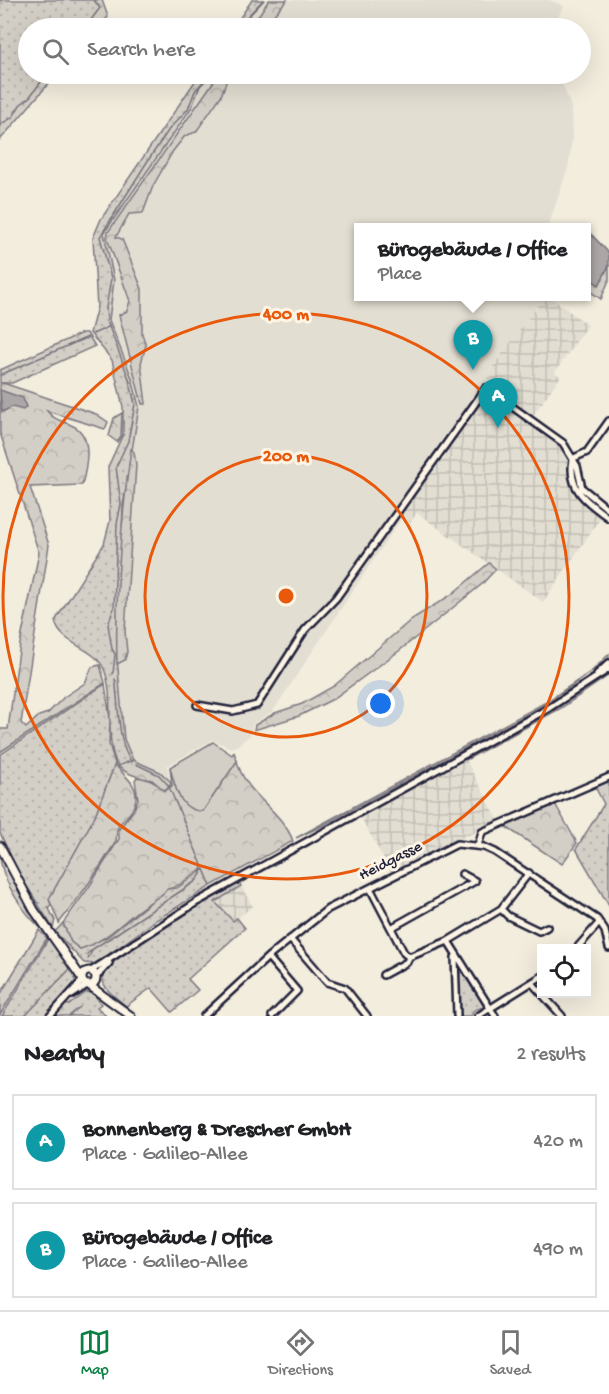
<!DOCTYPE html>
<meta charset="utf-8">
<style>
:root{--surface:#fff;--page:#f6f6f6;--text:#202124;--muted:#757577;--line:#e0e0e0;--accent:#0b8043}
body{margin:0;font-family:"Gochi Hand",sans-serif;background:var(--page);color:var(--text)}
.controls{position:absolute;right:18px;bottom:18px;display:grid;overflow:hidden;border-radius:0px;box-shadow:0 6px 24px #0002}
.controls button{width:54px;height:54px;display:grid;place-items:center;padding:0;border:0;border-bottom:2px solid var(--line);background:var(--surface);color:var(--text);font:30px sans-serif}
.you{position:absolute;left:381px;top:704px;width:21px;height:21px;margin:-15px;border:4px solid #fff;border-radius:50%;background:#1a73e8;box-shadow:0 0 0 9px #1a73e833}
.badge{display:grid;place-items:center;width:39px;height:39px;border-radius:50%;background:var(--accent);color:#fff;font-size:20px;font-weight:700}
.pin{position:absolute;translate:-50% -50px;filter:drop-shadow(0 2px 3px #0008)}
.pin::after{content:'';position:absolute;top:32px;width:21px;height:18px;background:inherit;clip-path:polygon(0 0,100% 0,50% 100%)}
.popup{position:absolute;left:354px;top:223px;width:237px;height:78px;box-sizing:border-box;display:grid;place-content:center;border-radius:0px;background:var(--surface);filter:drop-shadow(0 2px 4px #0005);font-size:20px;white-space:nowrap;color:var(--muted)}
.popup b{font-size:22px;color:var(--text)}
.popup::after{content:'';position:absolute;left:50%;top:100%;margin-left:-12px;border:12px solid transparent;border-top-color:var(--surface)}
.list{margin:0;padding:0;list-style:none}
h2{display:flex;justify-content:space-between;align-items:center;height:78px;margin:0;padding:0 24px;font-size:26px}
h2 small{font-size:20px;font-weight:400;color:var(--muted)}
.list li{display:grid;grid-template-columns:39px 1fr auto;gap:18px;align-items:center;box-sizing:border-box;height:96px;margin:0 12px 12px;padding:0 12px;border:2px solid var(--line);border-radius:0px}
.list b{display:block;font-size:22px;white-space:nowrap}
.list p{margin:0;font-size:20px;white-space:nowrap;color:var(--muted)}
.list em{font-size:20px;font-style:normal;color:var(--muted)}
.icon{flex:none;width:33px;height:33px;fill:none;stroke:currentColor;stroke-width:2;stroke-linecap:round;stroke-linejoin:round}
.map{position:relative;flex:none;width:609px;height:1016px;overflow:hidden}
.search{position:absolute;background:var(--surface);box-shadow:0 6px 24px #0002;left:18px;right:18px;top:18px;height:66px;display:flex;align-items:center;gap:15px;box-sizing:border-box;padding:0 21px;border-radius:33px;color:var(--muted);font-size:22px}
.sheet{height:294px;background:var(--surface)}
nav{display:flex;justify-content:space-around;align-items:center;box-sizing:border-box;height:84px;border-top:2px solid var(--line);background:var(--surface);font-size:16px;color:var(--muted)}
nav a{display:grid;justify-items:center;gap:3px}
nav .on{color:var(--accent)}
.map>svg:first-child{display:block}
</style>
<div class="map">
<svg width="609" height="1016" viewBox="0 0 609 1016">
<defs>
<pattern id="industrial-grid" width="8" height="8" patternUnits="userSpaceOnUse" patternTransform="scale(1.5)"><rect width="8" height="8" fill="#e3ded2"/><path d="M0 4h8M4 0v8" fill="none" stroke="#c2beb5"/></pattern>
<pattern id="grass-dots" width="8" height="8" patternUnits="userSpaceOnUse" patternTransform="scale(1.5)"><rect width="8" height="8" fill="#d4cfc6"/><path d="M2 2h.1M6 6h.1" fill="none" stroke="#b6b1ab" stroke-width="1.8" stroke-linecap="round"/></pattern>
<pattern id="forest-crowns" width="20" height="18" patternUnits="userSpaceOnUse" patternTransform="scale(1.5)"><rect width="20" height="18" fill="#d4cfc6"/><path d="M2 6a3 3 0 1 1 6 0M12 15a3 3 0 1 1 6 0" fill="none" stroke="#b6b1ab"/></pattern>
</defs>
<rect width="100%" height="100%" fill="#f3edde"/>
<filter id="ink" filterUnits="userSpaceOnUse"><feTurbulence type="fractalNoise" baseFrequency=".0167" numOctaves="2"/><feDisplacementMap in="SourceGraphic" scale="12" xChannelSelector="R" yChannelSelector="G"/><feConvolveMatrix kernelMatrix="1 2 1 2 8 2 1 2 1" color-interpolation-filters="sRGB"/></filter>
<g filter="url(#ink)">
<!-- built -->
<path fill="#e3ded2" d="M264 0H549L564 6 552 28H244L246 19Z
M212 74H559L571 107 572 140 568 168 548 227 359 228V296L544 297 487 374 488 380 468 407 473 411 399 515 402 517 273 711 253 724 251 734 238 745 232 748 212 740 167 766 170 783 160 772 133 760 124 739 117 657 121 550 123 506 139 407 132 378 109 320 114 280 104 233 191 107 200 86Z"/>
<!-- industrial -->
<path fill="url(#industrial-grid)" d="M544 297H550L588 325 555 372 560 377 532 417 570 443 579 464 581 484 608 507 543 602 417 513 410 523 398 515 472 411 468 408 488 380 487 374Z
M465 758 500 823 440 846 391 872 361 818Z
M241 886 253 906 233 922 215 902Z"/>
<!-- grass -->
<path fill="url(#grass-dots)" stroke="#7b7880" stroke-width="1.5" d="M0 0H94L100 8 85 28H28V74H47L29 98 20 105 13 117 0 125Z
M252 0H264L246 19 244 28H233Z
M200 74H212L200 86 192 107 104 233 114 280 109 320 132 378 139 407 123 506 117 657 124 739 133 760 118 766C103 740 116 698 104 669 95 647 60 645 55 621L104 544 110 521 108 467 123 434V407L112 360 90 333 97 307 93 238 101 219Z
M609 265V280L601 299 587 289V276L599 285Z
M82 333H87L95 346 12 383H0V370Z
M609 654V658L550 702 322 826 296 838 546 702 593 670Z
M609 671V675L561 708 466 760 465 758 566 701Z
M105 684 110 719 109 744 115 764 94 818 49 899 51 905 48 907 55 920 53 928 21 877 0 833V755Z
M609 779V906L576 849 604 804 594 785Z
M0 853 23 898 48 934C26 918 0 880 0 853Z
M204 869 211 886 156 920 96 964 84 963 55 932 63 923 71 942 80 949 107 937 167 889 177 888Z
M238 881 241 886 215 902 233 921 237 918 245 928 188 979 198 990 172 1012 151 988 126 1006C120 1000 102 989 103 979 104 955 214 895 238 881Z
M48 939H51L74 971 75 982 46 1016H2Z
M462 972 486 1006 474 1010 471 1016H461L458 974Z
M87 992 94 994 101 1004 97 1007 106 1016H53L65 1004 69 1005Z"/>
<!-- forest -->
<path fill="url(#forest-crowns)" stroke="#7b7880" stroke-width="1.5" d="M94 0H102L108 17 96 28H85L100 8Z
M269 0H287L262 28H250Z
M47 74H57L0 140V125L13 117 20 105 29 98Z
M219 74H229L221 96 196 132 185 136 173 151 153 186 143 213 129 214 116 237 122 239 142 289V334L146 345 141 363 146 404H142L119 315 127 311 130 301 107 238 108 232Z
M3 383 96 414 108 422 105 429 47 411C54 420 60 420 71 425 94 434 87 466 82 485L30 487 49 545 21 723 26 728 39 716 48 713 64 697 85 683 92 667 100 665 105 683 0 752V729H8L20 644 39 553 0 433V385Z
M122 413 121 436 117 442 109 436 114 418Z
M131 449 134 452 136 465 125 631 127 652 125 660 117 664C115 592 121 520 131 449Z
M489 563 496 569 481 585 399 651 333 699 299 716 254 730 255 725 275 713 302 704 334 686 412 619 451 595Z
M133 760 160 772 171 782 170 786 164 790C148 774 132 780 118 766Z
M237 761C245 795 281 809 293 841L211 886 204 869C190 872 183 887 167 889 162 896 156 898 149 903 125 918 108 941 80 949L71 942 63 923 89 887 119 839V829L134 810 138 799 135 780 137 777 152 780 165 791 172 786 170 767 175 786 203 811Z
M115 764C122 775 137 782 136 798 135 810 126 817 119 825 115 831 118 837 115 843 98 871 80 897 59 923L49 899 94 818Z
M554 802 577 843 562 864 503 825Z
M39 930 47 938 0 1015V995Z"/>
<!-- garden -->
<path fill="#d4cfc6" stroke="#7b7880" stroke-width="1.5" d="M213 742 232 755 234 752 237 761 203 811C179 812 175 786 170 767Z"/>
<!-- water -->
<path fill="#aca7a6" stroke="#75727b" stroke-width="1.5" d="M591 234 609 253V265L599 285 587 276V241Z
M0 390 23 398 26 407 23 410 12 407 2 412Z"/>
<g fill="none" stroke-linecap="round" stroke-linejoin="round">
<!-- stream -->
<path stroke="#75727b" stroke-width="1.5" d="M242 28 243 21 263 0
M93 334 108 327
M0 375 88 337
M113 674 115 654 112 649 108 625 114 608 117 524 121 504 116 467 128 441 135 404 129 379 107 321 106 308 111 278 100 237 147 162 170 128 188 109 195 91 210 74
M115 679C119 701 117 747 132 762
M136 764 159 775 169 786
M86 955 92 950
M88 959 93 949 196 881 201 874 202 865 170 789
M25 1016 69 970
M69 1016 80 1007"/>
<!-- minor casing -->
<g stroke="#22223b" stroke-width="10">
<path id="minor" d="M574 458 587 452 609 421
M573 460C567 489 588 503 609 518
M597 674 609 663
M197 705 233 711 257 705 305 630 336 598 486 388 563 443 577 466 582 488 609 510
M478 846 482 832 609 777
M370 888 404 953 409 957
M501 909 508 916 539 931 547 927
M391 928 475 881 462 874
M290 939 327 982 345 988 367 1016
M448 941 495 1016
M577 948 599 923
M268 957 297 991 272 1016
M455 957 457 1016
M91 971 197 902 549 708 609 669
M383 975 407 962 409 957 448 941 501 909 529 873
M96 977 109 963
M532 983 562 1016
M72 995 87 985
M50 1016 82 981
M204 1016 268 957 328 909 457 844 484 847 495 852 597 919 605 931 609 948
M478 1016 542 976"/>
</g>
<!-- major casing -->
<g stroke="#22223b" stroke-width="11">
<path id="major" d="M0 846 34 910 81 977
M82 978a7 7 0 1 1 14 0a7 7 0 1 1-14 0Z
M90 986 131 1016"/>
</g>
<!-- minor -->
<use href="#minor" stroke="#fcf5e5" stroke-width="5"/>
<!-- major -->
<use href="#major" stroke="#fcf5e5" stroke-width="7"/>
</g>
</g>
<!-- distance rings -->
<g fill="none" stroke="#e8590c" stroke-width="3">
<circle cx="286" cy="596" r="141"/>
<circle cx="286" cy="596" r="283"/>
</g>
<g text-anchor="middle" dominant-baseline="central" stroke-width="6" stroke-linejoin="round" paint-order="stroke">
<!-- street labels -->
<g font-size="16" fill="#22223b" stroke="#fcf5e5">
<text transform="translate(391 862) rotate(-27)">Heidgasse</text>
</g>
</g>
<circle cx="286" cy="596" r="9" fill="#e8590c" stroke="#fcf5e5" stroke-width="3"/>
<g font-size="18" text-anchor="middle" font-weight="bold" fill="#e8590c" stroke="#fcf5e5" stroke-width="6" stroke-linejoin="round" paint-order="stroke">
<text x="286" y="319">400 m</text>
<text x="286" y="461">200 m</text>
</g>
</svg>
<div class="controls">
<button><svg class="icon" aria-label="locate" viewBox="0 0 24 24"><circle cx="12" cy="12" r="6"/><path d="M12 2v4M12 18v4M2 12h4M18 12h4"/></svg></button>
</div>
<div class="you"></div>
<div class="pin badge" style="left:498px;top:428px;background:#0f9aa8">A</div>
<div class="pin badge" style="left:473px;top:370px;background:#0f9aa8">B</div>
<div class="popup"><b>Bürogebäude / Office</b>Place</div>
<div class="search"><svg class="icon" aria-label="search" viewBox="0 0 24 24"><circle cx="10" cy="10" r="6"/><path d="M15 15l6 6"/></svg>Search here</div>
</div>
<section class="sheet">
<h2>Nearby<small>2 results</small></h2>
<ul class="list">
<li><span class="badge" style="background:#0f9aa8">A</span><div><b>Bonnenberg &amp; Drescher GmbH</b><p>Place · Galileo-Allee</p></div><em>420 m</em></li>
<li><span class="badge" style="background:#0f9aa8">B</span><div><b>Bürogebäude / Office</b><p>Place · Galileo-Allee</p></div><em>490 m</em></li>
</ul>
</section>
<nav>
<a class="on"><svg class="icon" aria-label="map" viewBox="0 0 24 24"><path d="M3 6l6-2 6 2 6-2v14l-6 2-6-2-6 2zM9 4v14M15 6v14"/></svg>Map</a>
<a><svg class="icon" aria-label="directions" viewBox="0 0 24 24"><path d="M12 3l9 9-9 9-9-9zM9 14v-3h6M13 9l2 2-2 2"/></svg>Directions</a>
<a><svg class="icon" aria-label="saved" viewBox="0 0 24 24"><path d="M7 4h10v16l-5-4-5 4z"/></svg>Saved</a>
</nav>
